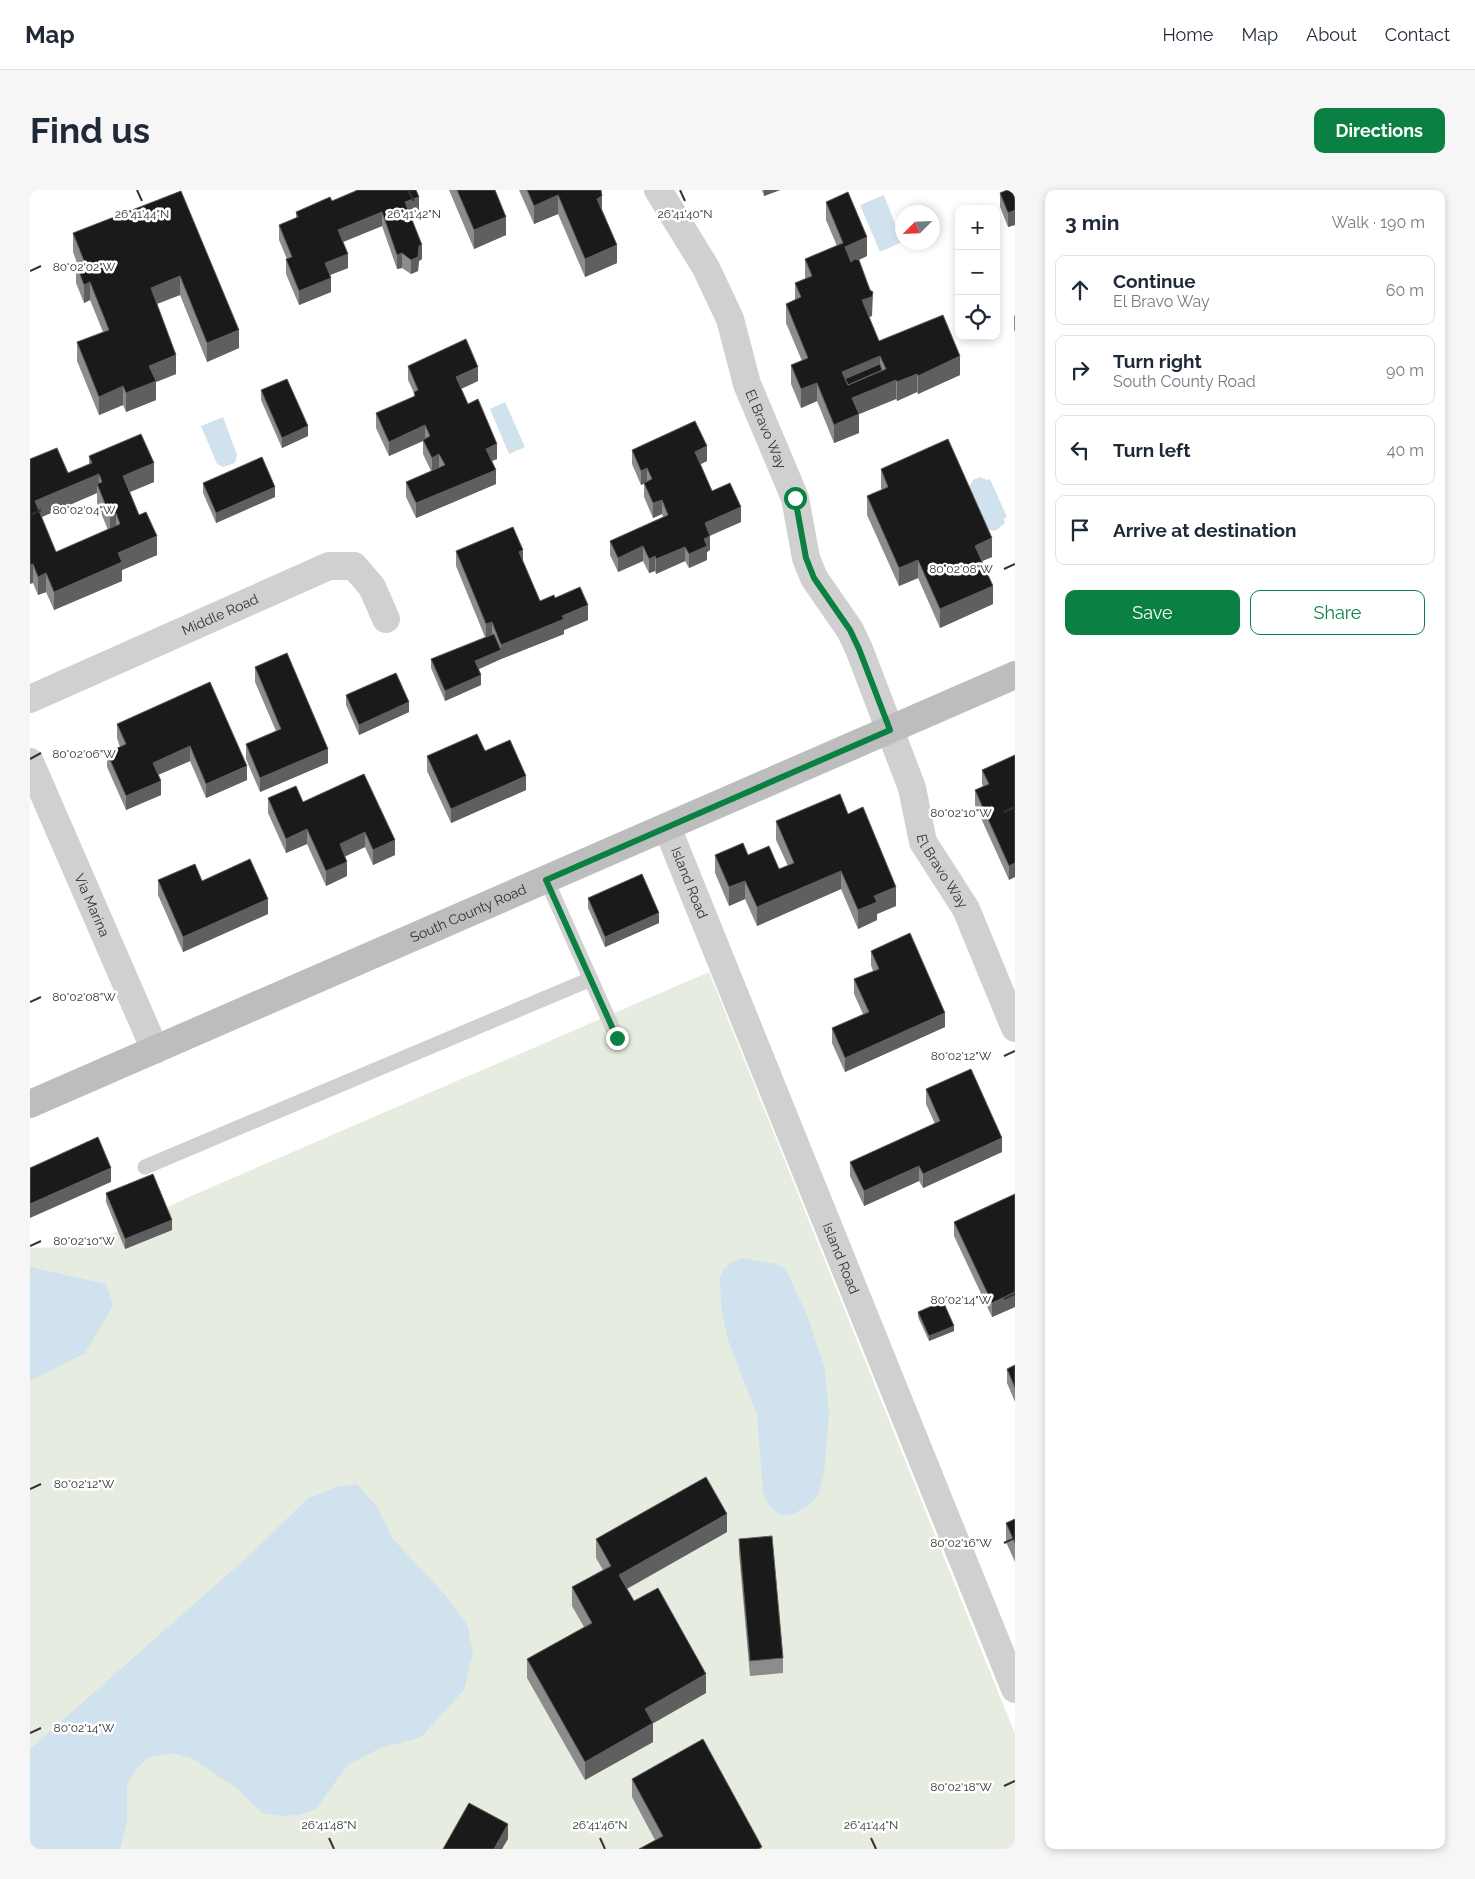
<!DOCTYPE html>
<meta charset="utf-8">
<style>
:root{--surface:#fff;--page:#f6f6f7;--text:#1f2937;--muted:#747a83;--line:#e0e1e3;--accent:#0b8043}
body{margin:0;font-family:Raleway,sans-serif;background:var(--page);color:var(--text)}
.controls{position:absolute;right:15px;top:15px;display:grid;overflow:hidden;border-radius:10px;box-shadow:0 2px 8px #0003}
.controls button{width:45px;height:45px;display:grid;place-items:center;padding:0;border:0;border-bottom:1px solid var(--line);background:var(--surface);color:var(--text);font:25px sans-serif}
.compass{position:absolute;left:865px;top:15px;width:45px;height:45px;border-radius:50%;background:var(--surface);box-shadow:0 2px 8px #0003;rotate:246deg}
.stop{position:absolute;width:15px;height:15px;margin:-11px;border:4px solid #0b8043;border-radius:50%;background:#fff}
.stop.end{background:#0b8043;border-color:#fff;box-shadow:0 1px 5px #0008}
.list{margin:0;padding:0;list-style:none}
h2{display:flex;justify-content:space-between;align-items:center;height:65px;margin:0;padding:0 20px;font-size:21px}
h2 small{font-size:16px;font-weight:400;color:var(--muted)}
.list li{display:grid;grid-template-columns:32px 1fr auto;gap:15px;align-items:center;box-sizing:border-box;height:70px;margin:0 10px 10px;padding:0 10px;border:1px solid var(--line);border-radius:10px}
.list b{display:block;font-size:19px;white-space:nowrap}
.list p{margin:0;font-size:16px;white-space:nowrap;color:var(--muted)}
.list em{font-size:16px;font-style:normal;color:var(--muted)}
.actions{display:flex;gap:10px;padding:15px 20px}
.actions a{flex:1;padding:11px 0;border:1px solid var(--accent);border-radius:10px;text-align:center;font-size:18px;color:var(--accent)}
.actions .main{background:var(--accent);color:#fff}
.icon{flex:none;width:28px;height:28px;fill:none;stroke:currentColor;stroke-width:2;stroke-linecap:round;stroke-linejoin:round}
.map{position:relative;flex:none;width:985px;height:1659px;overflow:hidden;border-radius:10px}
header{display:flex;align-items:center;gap:30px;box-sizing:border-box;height:70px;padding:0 25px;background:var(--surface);border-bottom:1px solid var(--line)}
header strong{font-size:24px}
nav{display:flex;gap:28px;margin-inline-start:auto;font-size:18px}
.intro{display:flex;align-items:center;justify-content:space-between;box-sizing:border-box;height:120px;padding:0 30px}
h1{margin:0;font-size:35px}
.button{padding:12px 22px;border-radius:10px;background:var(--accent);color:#fff;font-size:18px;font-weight:700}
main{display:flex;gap:30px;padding:0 30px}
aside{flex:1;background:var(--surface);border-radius:10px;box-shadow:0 2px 8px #0003}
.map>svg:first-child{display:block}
</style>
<header>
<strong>Map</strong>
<nav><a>Home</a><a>Map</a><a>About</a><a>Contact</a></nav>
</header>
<div class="intro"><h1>Find us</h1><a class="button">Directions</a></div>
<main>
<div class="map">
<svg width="985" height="1659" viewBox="0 0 985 1659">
<rect width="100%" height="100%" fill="#fff"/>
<!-- green -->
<path fill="#e6ecdf" d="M679 782 985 1544V1659H0V1058L56 1056 161 1006Z"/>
<!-- water -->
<path fill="#cfe2ee" d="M854 5 872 52 850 62 830 15Z
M475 212 495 257 479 264 460 219Z
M193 227 207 265 205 273 193 277 187 274 171 236Z
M950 287 957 290 960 289 977 327 974 329 975 333 965 341 956 339 938 299 943 290Z
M712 1068 746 1074 756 1079 779 1130 795 1180 799 1223 794 1284 788 1306 776 1317 763 1324 752 1326 739 1316 733 1302 727 1225 698 1150 691 1117 690 1088 694 1079 700 1073Z
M0 1077 76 1094 83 1116 55 1163 0 1191Z
M327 1294 347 1317 363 1349 416 1406 437 1435 443 1462 434 1500 391 1547 348 1559 317 1576 285 1620 268 1625 252 1626 232 1623 209 1600 163 1569 143 1563 118 1568 106 1579 97 1594V1632L90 1659H0V1559L223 1362 278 1308 307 1297Z"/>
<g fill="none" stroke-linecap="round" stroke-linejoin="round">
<!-- service -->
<path stroke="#d0d0d0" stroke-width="15" d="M516 689 587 848
M115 977 561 789"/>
<!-- minor -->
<g stroke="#d0d0d0" stroke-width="28">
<path id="s1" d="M628 0 676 78 700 129 717 194 765 308 776 368 784 388 820 440 829 459 882 598 893 652 936 719 985 838"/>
<path id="s2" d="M0 509 299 376H324L342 397 356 429"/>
<path id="s3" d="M0 572 125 860"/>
<path id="s4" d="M637 637 985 1499"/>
</g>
<!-- secondary -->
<path stroke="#bdbdbd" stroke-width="28" id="s5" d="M0 914 985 485"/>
</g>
<!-- wall -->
<path fill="#8c8c8c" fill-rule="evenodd" d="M325 0H386L389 21 380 25 392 69 389 71 388 81 381 84 372 78 367 79 352 36 313 52 318 78 300 85 301 102 269 115 256 84V69H257L249 50V35L266 28V22L302 11 325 1Z
M419 0H465L476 45 444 59Z
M489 0H571L572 21 587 73 555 87 528 24 504 34Z
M732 0H750L734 6Z
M985 0V35L978 37 970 17V3Z
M151 1 209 158 177 172 150 105 127 114 146 184 126 192V210L96 222 93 215 69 225 47 171V152L73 142 60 110 54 113 46 93V74L47 73 43 62V43Z
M796 12 837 66 829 70 842 126 839 127 849 151 930 185 888 204 887 202 867 211 866 209 829 224V243L804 253 787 211 771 218 761 194V175L772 171 756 133V114L765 110V93L775 89V69L807 56 796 30Z
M985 125V142L984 140V126Z
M378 176 448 191 431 199 438 214 467 269 462 271 466 294 386 328 376 307V292L401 281 393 264V251L359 266 346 238V223L384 207V203L378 190Z
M231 200 278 246 252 258 231 210Z
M602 260 677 271 670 274 682 301 711 332 680 345V360L677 362V370L659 378 655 371 626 384 625 381 619 383 613 371 588 382 580 365V351L633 327 632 324 623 328 614 307V294L611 295 602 274Z
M59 266 124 292 99 302 127 365 92 380V391L24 420 16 402 8 405 3 393 0 269 38 283 59 274ZM67 303V313L78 340 26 362 11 327Z
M851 279 962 367 952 371 963 414 910 438 888 388 869 396 837 325V306L852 300 851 298Z
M173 293 245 307 186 333 173 303Z
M426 361 493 372 510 411 525 408 558 430 534 440V444L471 469 448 479 451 495 415 511 401 478V469L455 447 426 376Z
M225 477 298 573 230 602 216 569V554L246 541 225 492Z
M180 492 217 590 176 608 160 571 128 585 131 605 96 620 77 577V563L90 557 87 548V534Z
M316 505 379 522 329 545 316 515Z
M985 565 979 690 945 615V600L953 596 952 594V580Z
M397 566 496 600 421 633 397 581Z
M334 584 365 665 343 675 335 657 315 666 317 686 296 696 277 654 256 663 238 623V608L273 612Z
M818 624 866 716 847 724V730L828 739 811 699 727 736 715 709 699 716 685 683V665H718L749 679 758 676 746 650V631Z
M128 690 172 691 238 724 153 762 128 705Z
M558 708 629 733 575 757 558 718Z
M841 761 915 837 815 882 802 853V838L833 824 824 804V789L843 781 841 775Z
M896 899 972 962 893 998 889 991 834 1016 820 986V972L905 934 896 914Z
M76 1003 142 1040 95 1059 76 1012Z
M985 1004V1117L962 1127 924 1046V1032Z
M888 1122 924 1141 899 1151 888 1127Z
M985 1175V1212L977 1193V1179Z
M985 1329V1372L976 1352V1333Z
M697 1342 597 1399 604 1411 676 1503 623 1533V1552L555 1590 497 1488V1469L554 1437 542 1416V1397L573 1380 566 1368V1349Z
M709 1349 753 1468V1483L720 1486 709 1363Z
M602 1589 732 1659 625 1650 602 1607Z"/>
<!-- shaded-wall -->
<path fill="#5f5f5f" d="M734 0H750L734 6Z
M528 5V24L504 34V16Z
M572 6V24L567 9Z
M389 7V21L375 27V12Z
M985 20V35L978 37V23Z
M352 22V36L308 54V40Z
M476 27V45L444 59V40Z
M837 47V66L815 76V57Z
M392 55V69L389 71 388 81 381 84V70L389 56Z
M587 55V73L555 87V69Z
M372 63V78L367 79V65Z
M318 64V78L295 87V73Z
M150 86V105L121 116V98Z
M301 88V102L269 115V101Z
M60 92V110L54 113V95Z
M843 102 842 126 832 129V110Z
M209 140V158L177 172V153Z
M146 165V184L126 192V210L96 222V203L119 176Z
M850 166V184L816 199 812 182Z
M930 166V185L888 204V186Z
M448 177V191L426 201V187Z
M887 184V202L867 211V192Z
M866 190V209L822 227 818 203Z
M787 193V211L771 218V199Z
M93 196V215L69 225V207Z
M829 224V243L804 253V235Z
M395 235V250L359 266V252Z
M278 236V246L252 258V248Z
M467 254V269L456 273V259Z
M677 256V271L665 277V262Z
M409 264V279L402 282V268Z
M124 273V292L93 305V286Z
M617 278V292L611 295V281Z
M466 280V294L386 328V313Z
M69 284V299L67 294V303L5 330V311Z
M245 297V307L186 333V323Z
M632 310V324L623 328V313Z
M711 317V332L675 348V333Z
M86 323V342L80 344V326Z
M127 346V365L92 380V391L24 420V402L88 363Z
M680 346V360L677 362V370L659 378V364L674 349Z
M962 348V367L945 374V356Z
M613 356V371L588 382V368Z
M655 357V371L626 384V369Z
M493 360V374L489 362Z
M625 366V381L619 383V369Z
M888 370V388L869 396V378Z
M3 374V393L0 394V375Z
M16 383V402L8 405V387Z
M963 396V414L910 438V419Z
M558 415V430L534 440V444L471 469 445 481V471L471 460V455L532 426Z
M462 432V447L456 449V434Z
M451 485V495L415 511V501Z
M379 512V522L329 545V535Z
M160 556V571L123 587V573Z
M298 559V573L230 602V588Z
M217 576V590L176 608V594Z
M496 586V600L421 633V619Z
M131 591V605L96 620V606Z
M277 639V654L256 663V649Z
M335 642V657L310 669V654Z
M365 650V665L343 675V660Z
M317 672V686L296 696V681Z
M985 673V687L979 690V676Z
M811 681V699L727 736V717Z
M715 691V709L699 716V697Z
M866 697V716L847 724V730L828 739V720L844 706Z
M238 709V724L153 762V747Z
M629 723V733L575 757V747Z
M915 823V837L815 882V868Z
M972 948V962L893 998V984Z
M889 976V991L834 1016V1001Z
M81 978V992L0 1028V1014Z
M142 1030V1040L95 1059V1049Z
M985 1102V1117L962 1127V1113Z
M924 1136V1141L899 1151V1146Z
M697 1324V1342L589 1403V1385Z
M676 1484V1503L615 1538V1519Z
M623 1533V1552L555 1590V1572Z
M478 1634V1649L472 1659H464Z"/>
<!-- building -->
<path fill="#1a1a1a" stroke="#5f5f5f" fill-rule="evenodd" d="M328 0H386L389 7 375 12 392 55 389 56 388 67 381 70 372 63 367 65 352 22 308 40 318 64 295 73 301 88 269 101 256 69 262 67 249 35 268 27 266 22 300 7 302 11Z
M427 0H465L476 27 444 40Z
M497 0H571L572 6 567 9 587 55 555 69 528 5 504 16Z
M977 0H985V20L978 23 970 3Z
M151 1 209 140 177 153 150 86 121 98 146 165 119 176 126 191 96 203 93 196 69 207 47 152 79 140 60 92 54 95 46 74 54 71 43 43Z
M818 2 837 47 815 57 821 72 825 69 829 70 840 100 843 102 842 107 832 110 849 151 913 125 930 166 888 186 887 184 867 192 866 190 822 208 829 224 804 235 787 193 771 199 761 175 778 168 756 114 771 107 765 93 782 86 775 69 813 53 796 12ZM850 166 856 179 818 195 812 182Z
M436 149 448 177 426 187 438 214 448 209 467 254 456 259 466 280 386 313 376 292 415 275 409 264 402 268 393 250 400 246 395 235 359 252 346 223 385 206 384 202 388 200 378 176Z
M850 174 852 180 818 195 815 189Z
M257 189 278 236 252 248 231 200Z
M665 231 677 256 665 262 682 301 700 293 711 317 675 333 680 346 674 349 677 356 659 364 655 357 626 369 625 366 619 369 613 356 588 368 580 351 638 325 632 310 623 313 614 293 622 289 617 278 611 281 602 260Z
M111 244 124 273 93 286 109 325 116 322 127 346 88 363 92 372 24 402 16 383 8 387 3 374 0 375V269L27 258 38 283 62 273 59 266ZM69 284 72 292 67 294 80 326 86 323 90 334 26 362 5 311Z
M918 249 962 348 945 356 963 396 910 419 888 370 869 378 837 306 858 297 851 279Z
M232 267 245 297 186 323 173 293Z
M483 337 493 360 489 362 510 411 524 405 525 408 550 397 558 415 532 426 534 429 471 455 462 432 456 434 426 361Z
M464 444 471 460 445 471 451 485 415 501 401 469Z
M257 463 298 559 230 588 216 554 251 539 225 477Z
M366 483 379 512 329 535 316 505Z
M180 492 217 576 176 594 160 556 123 573 131 591 96 606 77 563 96 554 87 534Z
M447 544 455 561 480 550 496 586 421 619 397 566Z
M985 565V673L979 676 945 600 959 594 952 580Z
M334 584 365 650 343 660 335 642 310 654 317 672 296 681 277 639 256 649 238 608 266 596 273 612Z
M810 604 818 624 833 617 866 697 844 706 847 712 828 720 811 681 727 717 715 691 699 697 685 665 713 653 718 665 739 656 749 679 764 673 746 631Z
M220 669 238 709 153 747 128 690 165 674 172 691Z
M612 684 629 723 575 747 558 708Z
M880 743 915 823 815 868 802 838 839 822 824 789 849 779 841 761Z
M941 879 972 948 893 984 889 976 834 1001 820 972 910 931 896 899Z
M68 947 81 978 0 1014V978Z
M123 984 142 1030 95 1049 76 1003Z
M985 1004V1102L962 1113 924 1032Z
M913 1111 924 1136 899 1146 888 1122Z
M985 1175V1198L977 1179Z
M676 1287 697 1324 589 1385 604 1411 628 1398 676 1484 615 1519 623 1533 555 1572 497 1469 562 1433 542 1397 581 1376 566 1349Z
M985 1329V1353L976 1333Z
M742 1346 753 1468 720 1471 709 1349Z
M673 1549 732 1657 728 1659H609L633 1646 602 1589Z
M439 1613 478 1634 464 1659H413Z"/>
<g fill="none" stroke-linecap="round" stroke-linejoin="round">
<!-- route -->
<path stroke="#0b8043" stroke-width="6" d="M587 848 516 690 860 540 829 459 820 440 784 388 776 368 765 308"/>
</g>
<!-- ticks -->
<path fill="none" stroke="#333" stroke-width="2" d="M107 0 112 11M378 0 384 11M650 0 655 11M0 81 11 76M0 325 11 320M974 379 985 374M0 569 11 563M974 622 985 617M0 812 11 807M974 866 985 861M0 1056 11 1051M974 1109 985 1104M0 1299 11 1294M974 1353 985 1348M0 1543 11 1538M974 1596 985 1591M299 1648 304 1659M570 1648 575 1659M841 1648 846 1659"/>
<g text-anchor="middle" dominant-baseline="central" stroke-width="5" stroke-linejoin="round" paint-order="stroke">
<!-- street labels -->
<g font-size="14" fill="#333" stroke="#fff">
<text stroke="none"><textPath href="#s1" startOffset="264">El Bravo Way</textPath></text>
<text stroke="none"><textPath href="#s2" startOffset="208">Middle Road</textPath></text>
<text stroke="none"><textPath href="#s1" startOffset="744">El Bravo Way</textPath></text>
<text stroke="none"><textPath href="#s4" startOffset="60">Island Road</textPath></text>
<text stroke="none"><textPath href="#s3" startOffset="156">Via Marina</textPath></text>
<text stroke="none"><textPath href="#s5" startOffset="478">South County Road</textPath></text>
<text stroke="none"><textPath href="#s4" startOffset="465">Island Road</textPath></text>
</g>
</g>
<g font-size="12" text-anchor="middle" fill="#333" stroke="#fff" stroke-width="5" stroke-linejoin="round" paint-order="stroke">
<text x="384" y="28">26°41'42"N</text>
<text x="655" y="28">26°41'40"N</text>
<text x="112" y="28">26°41'44"N</text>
<text x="54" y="81">80°02'02"W</text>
<text x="54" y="324">80°02'04"W</text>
<text x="931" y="383">80°02'08"W</text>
<text x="54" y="568">80°02'06"W</text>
<text x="931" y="627">80°02'10"W</text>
<text x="54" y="811">80°02'08"W</text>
<text x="931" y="870">80°02'12"W</text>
<text x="54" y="1055">80°02'10"W</text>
<text x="931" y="1114">80°02'14"W</text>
<text x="54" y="1298">80°02'12"W</text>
<text x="931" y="1357">80°02'16"W</text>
<text x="54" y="1542">80°02'14"W</text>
<text x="931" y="1601">80°02'18"W</text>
<text x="299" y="1639">26°41'48"N</text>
<text x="570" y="1639">26°41'46"N</text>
<text x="841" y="1639">26°41'44"N</text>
</g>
</svg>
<div class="controls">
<button>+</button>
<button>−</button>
<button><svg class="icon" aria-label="locate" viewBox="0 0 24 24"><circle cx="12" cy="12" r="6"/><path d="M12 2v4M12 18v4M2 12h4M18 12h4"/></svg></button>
</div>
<svg class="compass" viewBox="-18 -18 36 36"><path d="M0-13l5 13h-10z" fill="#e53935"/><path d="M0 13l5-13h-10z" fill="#747a83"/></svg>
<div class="stop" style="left:765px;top:308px"></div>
<div class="stop end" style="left:587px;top:848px"></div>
</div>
<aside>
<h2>3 min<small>Walk · 190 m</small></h2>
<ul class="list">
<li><svg class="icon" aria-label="ahead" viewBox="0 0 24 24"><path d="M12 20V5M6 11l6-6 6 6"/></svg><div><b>Continue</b><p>El Bravo Way</p></div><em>60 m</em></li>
<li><svg class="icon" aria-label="right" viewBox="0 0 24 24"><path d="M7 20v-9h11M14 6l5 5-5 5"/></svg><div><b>Turn right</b><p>South County Road</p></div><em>90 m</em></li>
<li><svg class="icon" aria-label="left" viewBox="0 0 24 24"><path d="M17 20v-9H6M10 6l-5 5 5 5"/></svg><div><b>Turn left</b></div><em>40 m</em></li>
<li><svg class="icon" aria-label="arrive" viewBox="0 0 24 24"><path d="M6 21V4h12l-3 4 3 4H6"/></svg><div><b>Arrive at destination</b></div></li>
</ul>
<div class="actions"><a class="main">Save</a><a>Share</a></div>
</aside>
</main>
